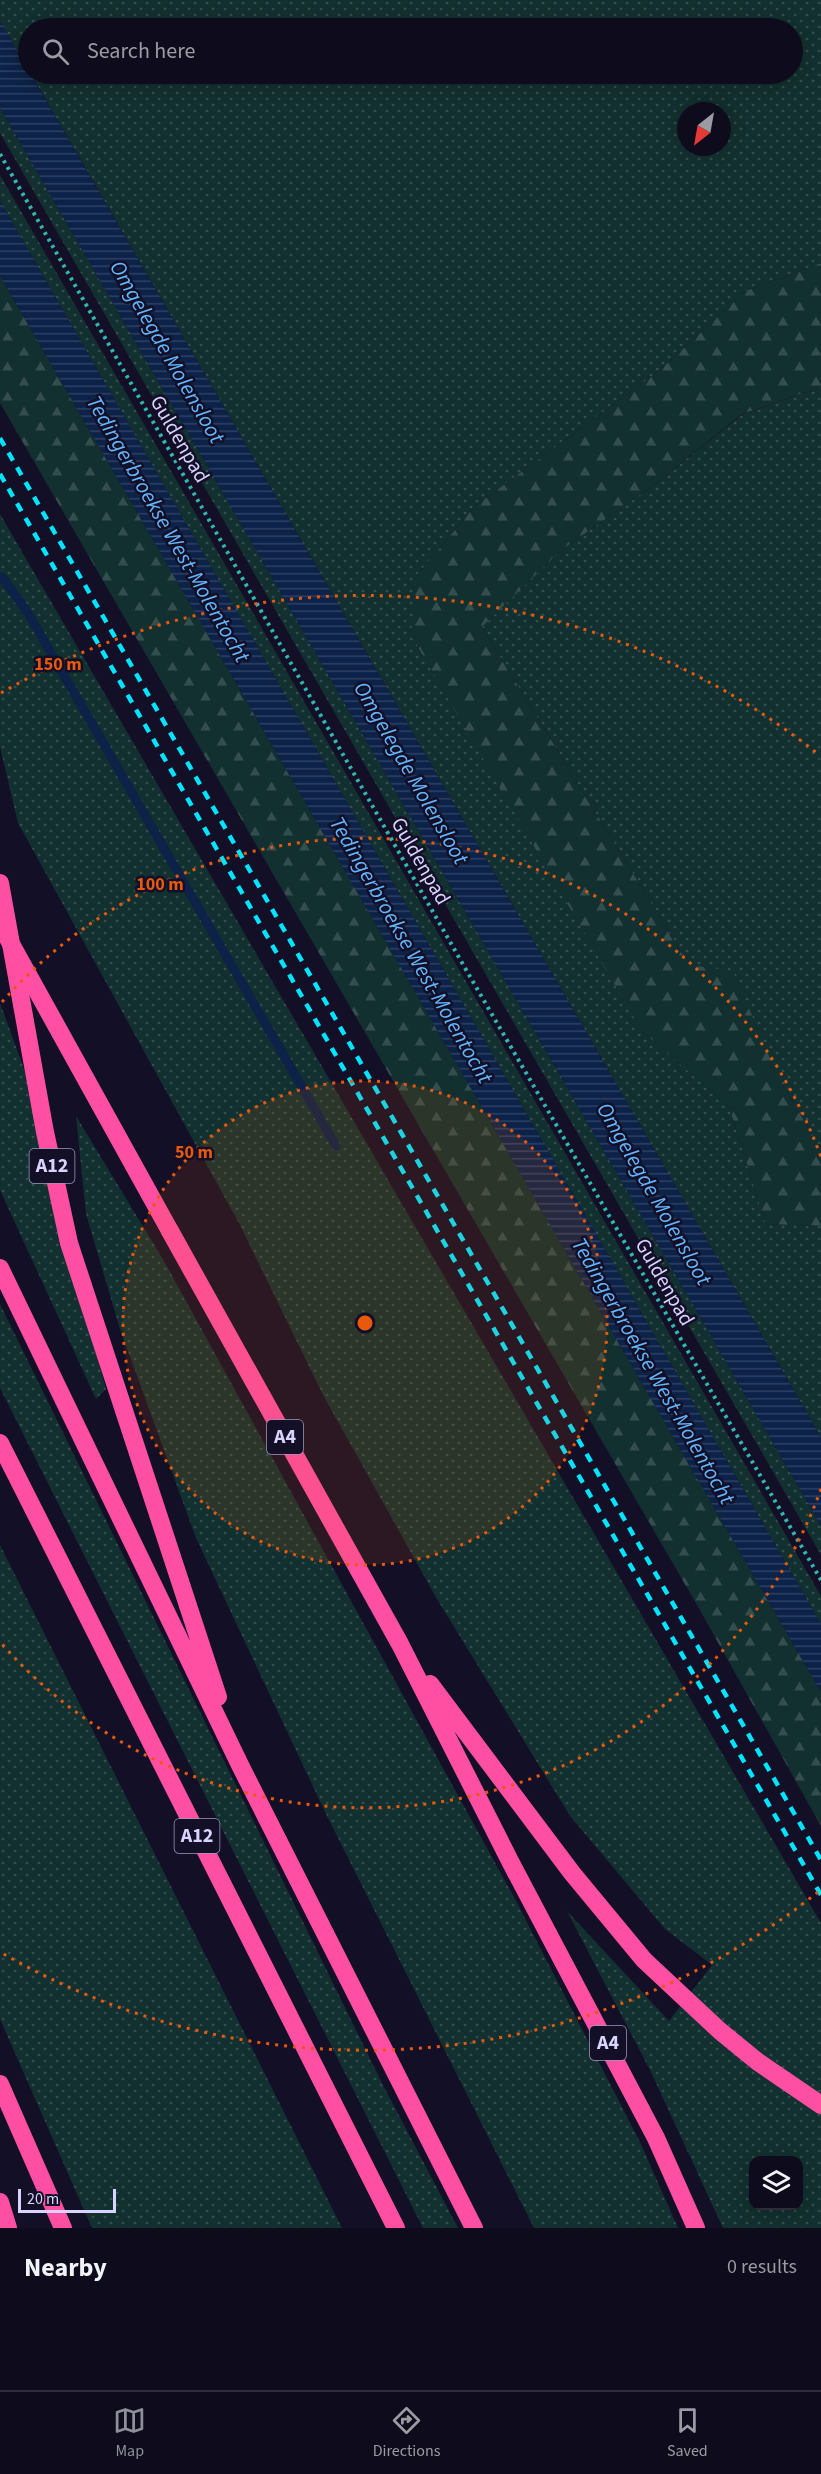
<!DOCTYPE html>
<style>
:root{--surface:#0e0b1c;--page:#171425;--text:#f1f3f6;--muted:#9b9ba3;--line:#2e2b3b;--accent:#8c9099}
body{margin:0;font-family:"Source Sans 3",sans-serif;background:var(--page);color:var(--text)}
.controls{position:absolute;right:18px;bottom:18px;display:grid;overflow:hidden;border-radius:12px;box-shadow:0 3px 15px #0003}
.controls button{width:54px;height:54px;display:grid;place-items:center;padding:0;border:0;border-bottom:2px solid var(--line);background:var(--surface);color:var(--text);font:30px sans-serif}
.compass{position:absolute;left:677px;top:102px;width:54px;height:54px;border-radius:50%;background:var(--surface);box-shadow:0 3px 15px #0003;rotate:211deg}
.scale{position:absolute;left:18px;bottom:15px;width:98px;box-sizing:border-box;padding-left:6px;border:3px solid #d9d4ff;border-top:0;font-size:16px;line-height:21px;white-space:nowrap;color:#d9d4ff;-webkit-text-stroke:4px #130f26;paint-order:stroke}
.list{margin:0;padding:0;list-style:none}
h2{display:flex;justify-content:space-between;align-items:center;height:78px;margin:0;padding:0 24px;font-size:26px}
h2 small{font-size:20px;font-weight:400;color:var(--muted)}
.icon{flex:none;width:33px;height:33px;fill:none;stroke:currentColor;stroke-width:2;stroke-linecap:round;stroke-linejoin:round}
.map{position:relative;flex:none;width:821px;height:2228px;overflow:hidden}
.search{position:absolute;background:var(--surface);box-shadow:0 3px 15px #0003;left:18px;right:18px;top:18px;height:66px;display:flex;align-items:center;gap:15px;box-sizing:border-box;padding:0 21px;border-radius:33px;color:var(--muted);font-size:22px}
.sheet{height:162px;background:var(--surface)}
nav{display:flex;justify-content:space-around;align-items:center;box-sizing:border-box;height:84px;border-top:2px solid var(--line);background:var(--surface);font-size:16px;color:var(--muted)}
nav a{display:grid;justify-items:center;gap:3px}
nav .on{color:var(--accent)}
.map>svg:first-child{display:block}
</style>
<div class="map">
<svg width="821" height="2228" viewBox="0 0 821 2228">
<defs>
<pattern id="grass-dots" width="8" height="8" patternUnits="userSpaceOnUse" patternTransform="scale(1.5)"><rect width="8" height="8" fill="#12302f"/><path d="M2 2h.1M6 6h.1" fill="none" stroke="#344d4e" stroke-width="1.8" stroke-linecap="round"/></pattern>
<pattern id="forest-firs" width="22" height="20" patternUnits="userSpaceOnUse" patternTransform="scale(1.5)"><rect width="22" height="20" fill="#12302f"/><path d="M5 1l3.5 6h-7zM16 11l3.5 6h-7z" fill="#344d4e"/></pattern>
<pattern id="water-rules" width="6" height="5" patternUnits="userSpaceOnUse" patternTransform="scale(1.5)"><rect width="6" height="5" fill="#0c2248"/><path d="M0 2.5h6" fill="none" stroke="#2f4163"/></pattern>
</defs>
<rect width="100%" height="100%" fill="#130f26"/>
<!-- grass -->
<path fill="url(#grass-dots)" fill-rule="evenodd" d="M0 0H821V263L746 291 659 371 475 506 417 575 641 1030 729 1107 766 1224 821 1226V1437L31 74H792V28H28V70L0 21ZM686 111H722V147H686Z
M0 108 821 1526V1555L0 133Z
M0 175 821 1596V1624L0 201Z
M821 387V1149L779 1079 689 965 482 627 560 551 655 484 743 414Z
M0 514 821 1923V2228H723L650 2070 567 1911 669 2021 712 1965 665 1929 570 1816 437 1599 323 1395 240 1225 18 823 0 747ZM754 2160H798V2206H754Z
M0 1003 39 1110 66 1247 106 1389 96 1399 0 1190Z
M76 1116 164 1261 515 1899 640 2142 678 2228H534L326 1814 196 1538 120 1329 86 1214Z
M0 1304 382 2083 458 2228H423L0 1388Z
M0 1545 342 2228H92L0 2019Z"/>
<!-- forest -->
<path fill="url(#forest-firs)" d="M821 263V387L742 414 655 484 560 551 482 627 689 965 733 971 779 1079 821 1149V1226L766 1224 729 1107 641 1030 411 635 417 575 475 506 659 371 746 291Z
M0 276 821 1692V1826L697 1605 0 403Z"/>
<!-- water -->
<path fill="url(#water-rules)" d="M0 21 821 1437V1526L0 108Z
M0 201 821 1624V1692L0 276Z"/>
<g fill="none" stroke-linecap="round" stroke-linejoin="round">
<!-- stream -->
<path stroke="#0c2248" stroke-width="9" d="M2 577 28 613 336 1146"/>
<!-- path -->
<path stroke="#2fb8b0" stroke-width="4" stroke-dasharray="3 4.5" stroke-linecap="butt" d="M0 154 465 968 821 1580"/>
<!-- motorway -->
<path stroke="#ff4fa3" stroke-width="18" d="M0 883 45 1132 69 1243 218 1697
M170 1231 400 1644 511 1863 656 2138 696 2228
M0 1268 240 1765 474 2228
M0 1443 396 2228
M430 1684 572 1873 644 1960 720 2031 758 2062 821 2105
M0 2084 63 2228
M0 2202 8 2228"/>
<!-- rail -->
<path stroke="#00e5ff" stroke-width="4.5" stroke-dasharray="9 8" stroke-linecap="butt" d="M0 438 821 1860
M0 474 821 1895"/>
<!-- motorway-bridge -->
<path stroke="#ff4fa3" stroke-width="18" d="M0 924 170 1231"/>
</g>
<!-- distance rings -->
<circle cx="365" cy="1323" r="242" fill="#e8590c" fill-opacity=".12"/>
<g fill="none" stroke="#e8590c" stroke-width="3" stroke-dasharray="3 6">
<circle cx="365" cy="1323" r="242"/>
<path d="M821 1489A485 485 0 0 1 2 1644M2 1002A485 485 0 0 1 821 1157"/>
<path d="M818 1892A727 727 0 0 1 2 1953M1 693A727 727 0 0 1 818 754"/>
</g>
<g text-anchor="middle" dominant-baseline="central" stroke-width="5" stroke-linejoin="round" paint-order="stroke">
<!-- shield labels -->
<g fill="#130f26" stroke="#9e99be" stroke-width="1.5">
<rect x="29.5" y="1149" width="45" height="34" rx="4.5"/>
<rect x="267" y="1420" width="36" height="34" rx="4.5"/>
<rect x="174.5" y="1819" width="45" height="34" rx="4.5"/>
<rect x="590" y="2026" width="36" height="34" rx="4.5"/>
</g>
<g font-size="20" font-weight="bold" fill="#d9d4ff">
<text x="52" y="1166">A12</text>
<text x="285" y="1437">A4</text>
<text x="197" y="1836">A12</text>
<text x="608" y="2043">A4</text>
</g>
<!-- street labels -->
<g font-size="21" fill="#d9d4ff" stroke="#130f26">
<text transform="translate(180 439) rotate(60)">Guldenpad</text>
<text transform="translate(421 861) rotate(60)">Guldenpad</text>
<text transform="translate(665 1282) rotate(60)">Guldenpad</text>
</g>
<!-- water labels -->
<g font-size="22" font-style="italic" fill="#62b6ff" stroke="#130f26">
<text transform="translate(167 352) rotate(60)">Omgelegde Molensloot</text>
<text transform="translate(168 529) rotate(60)">Tedingerbroekse West-Molentocht</text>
<text transform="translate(411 773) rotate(60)">Omgelegde Molensloot</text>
<text transform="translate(411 950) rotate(60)">Tedingerbroekse West-Molentocht</text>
<text transform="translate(654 1194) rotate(60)">Omgelegde Molensloot</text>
<text transform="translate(653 1371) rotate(60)">Tedingerbroekse West-Molentocht</text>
</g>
</g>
<circle cx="365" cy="1323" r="9" fill="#e8590c" stroke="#130f26" stroke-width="3"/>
<g font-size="18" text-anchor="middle" font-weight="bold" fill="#e8590c" stroke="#130f26" stroke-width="5" stroke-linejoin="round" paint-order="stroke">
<text x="58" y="670">150 m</text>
<text x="160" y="890">100 m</text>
<text x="194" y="1158">50 m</text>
</g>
</svg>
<div class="controls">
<button><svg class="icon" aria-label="layers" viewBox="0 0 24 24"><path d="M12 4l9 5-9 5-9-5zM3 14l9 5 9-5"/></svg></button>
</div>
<svg class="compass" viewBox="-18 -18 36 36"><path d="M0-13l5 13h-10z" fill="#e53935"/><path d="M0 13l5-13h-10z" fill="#9b9ba3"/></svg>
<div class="scale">20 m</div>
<div class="search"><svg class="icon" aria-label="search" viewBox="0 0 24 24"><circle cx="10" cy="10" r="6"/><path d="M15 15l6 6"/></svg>Search here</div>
</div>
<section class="sheet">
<h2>Nearby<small>0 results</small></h2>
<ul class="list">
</ul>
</section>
<nav>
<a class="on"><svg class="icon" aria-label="map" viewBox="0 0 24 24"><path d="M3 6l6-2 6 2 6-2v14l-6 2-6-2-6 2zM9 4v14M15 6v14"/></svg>Map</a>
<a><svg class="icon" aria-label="directions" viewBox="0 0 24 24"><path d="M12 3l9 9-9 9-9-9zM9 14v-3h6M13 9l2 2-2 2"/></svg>Directions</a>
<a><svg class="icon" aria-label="saved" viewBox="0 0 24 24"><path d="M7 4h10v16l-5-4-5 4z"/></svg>Saved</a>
</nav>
